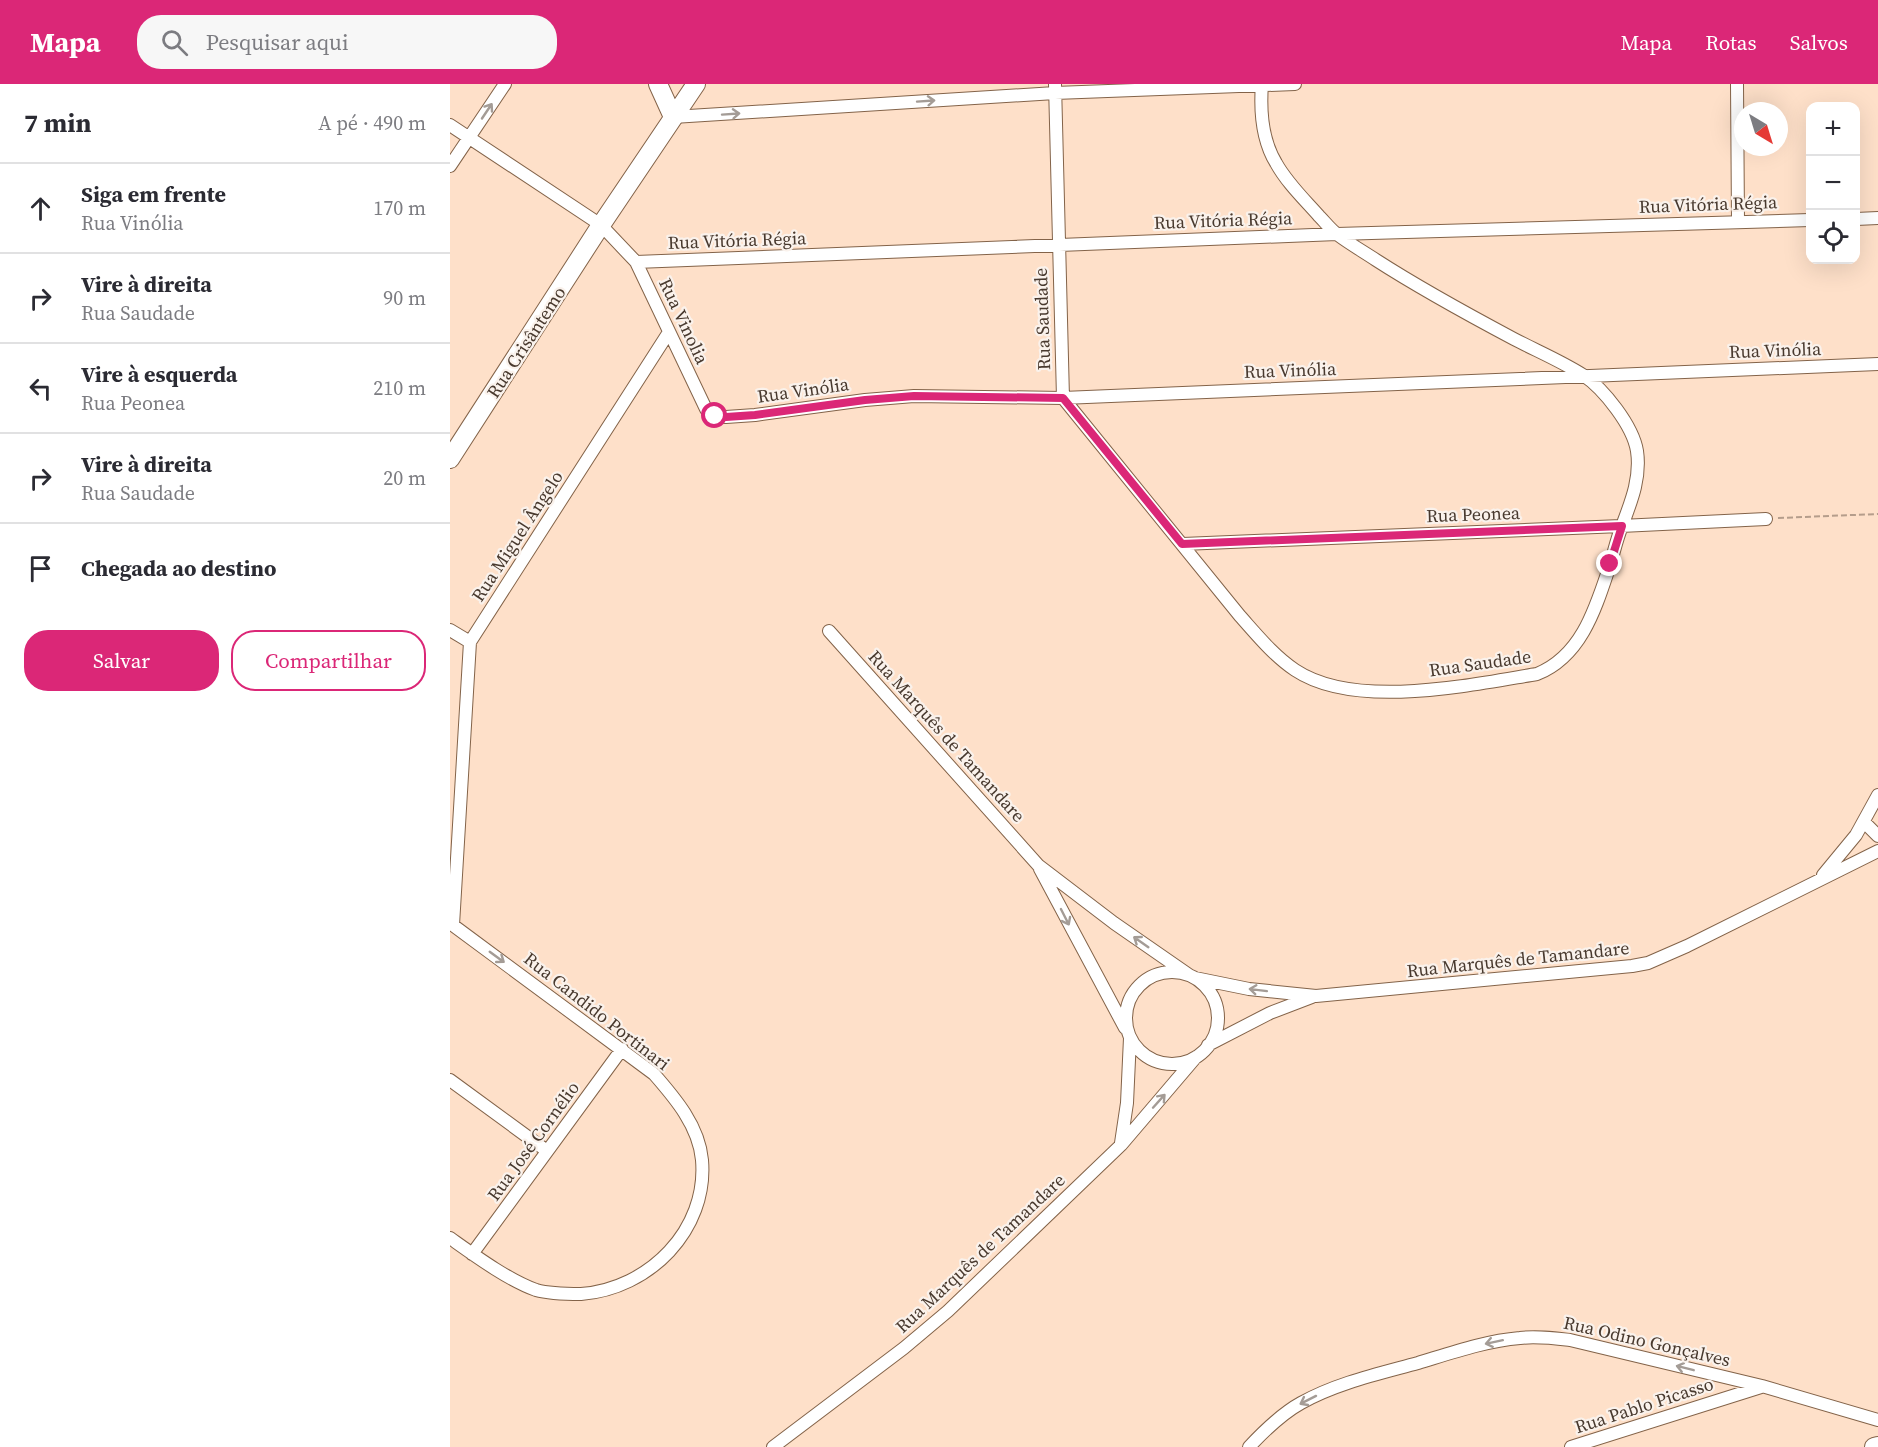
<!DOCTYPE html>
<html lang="pt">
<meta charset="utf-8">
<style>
:root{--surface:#fff;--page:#f7f7f7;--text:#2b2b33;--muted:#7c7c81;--line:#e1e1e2;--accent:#db2777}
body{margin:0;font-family:"Source Serif 4",serif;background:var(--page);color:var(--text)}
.controls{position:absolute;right:18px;top:18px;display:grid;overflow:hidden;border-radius:12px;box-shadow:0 6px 24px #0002}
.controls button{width:54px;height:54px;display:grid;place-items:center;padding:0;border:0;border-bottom:2px solid var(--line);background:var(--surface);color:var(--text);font:30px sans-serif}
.compass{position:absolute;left:1284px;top:18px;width:54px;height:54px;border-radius:50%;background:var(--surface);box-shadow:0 6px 24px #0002;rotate:142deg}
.stop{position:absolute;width:18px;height:18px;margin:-14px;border:4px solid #db2777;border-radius:50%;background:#fff}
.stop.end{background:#db2777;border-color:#fff;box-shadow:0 2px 6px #0008}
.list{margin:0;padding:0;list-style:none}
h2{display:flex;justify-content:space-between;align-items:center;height:78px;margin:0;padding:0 24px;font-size:26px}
h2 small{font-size:20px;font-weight:400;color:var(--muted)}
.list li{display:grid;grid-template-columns:39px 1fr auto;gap:18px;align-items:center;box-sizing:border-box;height:90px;padding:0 24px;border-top:2px solid var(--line)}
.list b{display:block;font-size:22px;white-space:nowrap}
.list p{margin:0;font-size:20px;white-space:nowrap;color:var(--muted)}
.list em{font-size:20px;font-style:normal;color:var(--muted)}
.actions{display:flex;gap:12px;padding:18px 24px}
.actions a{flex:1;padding:14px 0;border:2px solid var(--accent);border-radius:24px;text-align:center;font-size:21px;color:var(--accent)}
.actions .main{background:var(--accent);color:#fff}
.icon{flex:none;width:33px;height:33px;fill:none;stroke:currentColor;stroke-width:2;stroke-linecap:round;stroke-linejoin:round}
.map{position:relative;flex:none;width:1428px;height:1363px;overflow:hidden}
header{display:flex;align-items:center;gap:36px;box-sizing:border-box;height:84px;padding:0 30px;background:var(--accent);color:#fff}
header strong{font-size:28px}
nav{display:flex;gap:33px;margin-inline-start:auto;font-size:21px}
.search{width:420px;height:54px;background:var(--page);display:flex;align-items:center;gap:15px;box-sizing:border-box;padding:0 21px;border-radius:24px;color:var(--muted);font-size:22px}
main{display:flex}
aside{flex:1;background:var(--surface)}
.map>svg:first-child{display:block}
</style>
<header>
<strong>Mapa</strong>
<div class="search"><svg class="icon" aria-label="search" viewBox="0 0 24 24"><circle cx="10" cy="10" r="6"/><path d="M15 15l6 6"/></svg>Pesquisar aqui</div>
<nav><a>Mapa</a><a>Rotas</a><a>Salvos</a></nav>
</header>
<main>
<aside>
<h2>7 min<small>A pé · 490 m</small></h2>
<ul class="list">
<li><svg class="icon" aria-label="ahead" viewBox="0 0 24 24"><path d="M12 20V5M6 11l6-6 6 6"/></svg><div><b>Siga em frente</b><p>Rua Vinólia</p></div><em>170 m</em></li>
<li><svg class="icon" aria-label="right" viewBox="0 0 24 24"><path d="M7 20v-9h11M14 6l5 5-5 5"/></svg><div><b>Vire à direita</b><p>Rua Saudade</p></div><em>90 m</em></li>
<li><svg class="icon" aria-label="left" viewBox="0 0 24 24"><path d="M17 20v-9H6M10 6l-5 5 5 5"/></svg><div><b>Vire à esquerda</b><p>Rua Peonea</p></div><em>210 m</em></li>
<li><svg class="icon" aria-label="right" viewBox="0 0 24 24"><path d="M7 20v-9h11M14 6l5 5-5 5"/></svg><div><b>Vire à direita</b><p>Rua Saudade</p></div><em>20 m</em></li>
<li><svg class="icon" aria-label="arrive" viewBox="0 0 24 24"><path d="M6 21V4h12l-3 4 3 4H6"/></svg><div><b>Chegada ao destino</b></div></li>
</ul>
<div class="actions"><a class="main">Salvar</a><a>Compartilhar</a></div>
</aside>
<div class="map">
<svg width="1428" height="1363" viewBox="0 0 1428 1363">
<rect width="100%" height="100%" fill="#fee0c9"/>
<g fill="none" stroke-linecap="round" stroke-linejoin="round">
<!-- street casing -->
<g stroke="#836349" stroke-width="14">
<path id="street" d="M605 0 613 314 790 532C807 551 824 572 845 586 905 626 1020 601 1087 590 1132 572 1146 523 1160 481 1164 468 1167 454 1172 442 1181 418 1191 394 1187 367 1183 342 1154 305 1133 291 1111 277 1087 267 1064 255 1017 230 971 205 926 176 914 168 900 160 888 151 881 146 875 138 869 132 854 115 837 99 826 79 812 56 810 26 812 0
M1287 0 1288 137
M223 33 605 9 845 0
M0 41 151 141 186 178 256 325 265 332 276 333 305 331 415 316 464 312 613 314 1428 280
M0 82 55 0
M1406 135 1428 134
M186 178 887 150 1360 136
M733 460 1171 442 1316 435
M0 546 20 558
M379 547 588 781 664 839 739 891
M1414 738 1428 752
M590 785 675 944
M1373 791 1406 751 1428 711
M0 839 204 990C225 1014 249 1042 252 1076 258 1146 199 1205 131 1210 117 1210 100 1210 86 1206 58 1196 24 1171 0 1154
M3 841 20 558 219 248
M676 934a46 46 0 1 1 92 0a46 46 0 1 1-92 0Z
M745 894 799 905 866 912 1182 882 1198 879 1237 862 1428 767
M758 961 820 929 862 913
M0 996 97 1067
M671 1059 677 1019 680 954
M22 1170 172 965
M323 1363 454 1264 498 1227 671 1061 746 973
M799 1363C814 1347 831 1330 851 1319 887 1299 928 1290 968 1279 1001 1269 1035 1257 1070 1254 1087 1252 1103 1254 1120 1256L1312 1302 1428 1336
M1121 1363 1311 1303"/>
</g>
<!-- secondary casing -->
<g stroke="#836349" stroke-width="20">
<path id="secondary" d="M208 0 223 33
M0 375 151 141 246 0
M1424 1363 1428 1362"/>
</g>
<!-- path -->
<path stroke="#b59d8b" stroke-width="2" stroke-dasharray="6 3" stroke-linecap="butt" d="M1328 434 1428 430"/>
<!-- street -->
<use href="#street" stroke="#fff" stroke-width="12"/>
<!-- secondary -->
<use href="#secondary" stroke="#fff" stroke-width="18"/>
</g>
<!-- one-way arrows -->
<defs><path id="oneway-shaft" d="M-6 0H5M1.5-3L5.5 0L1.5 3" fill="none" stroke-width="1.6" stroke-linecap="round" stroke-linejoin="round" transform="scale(1.5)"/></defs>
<g stroke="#a49c96">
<use href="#oneway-shaft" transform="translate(476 17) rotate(-4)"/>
<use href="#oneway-shaft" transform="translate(37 27) rotate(-56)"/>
<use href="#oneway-shaft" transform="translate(281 30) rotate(-4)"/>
<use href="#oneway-shaft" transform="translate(615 833) rotate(63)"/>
<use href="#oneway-shaft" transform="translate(691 858) rotate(-145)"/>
<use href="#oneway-shaft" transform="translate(47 873) rotate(36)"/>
<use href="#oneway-shaft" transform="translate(808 906) rotate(-173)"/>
<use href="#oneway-shaft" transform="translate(709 1017) rotate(-48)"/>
<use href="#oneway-shaft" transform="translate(1044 1258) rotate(168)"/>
<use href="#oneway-shaft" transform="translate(1235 1284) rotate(-166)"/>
<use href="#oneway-shaft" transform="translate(858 1316) rotate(153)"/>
</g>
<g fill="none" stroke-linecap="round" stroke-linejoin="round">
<!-- route -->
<path stroke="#db2777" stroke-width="8" d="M265 332 276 333 305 331 415 316 464 312 613 314 732 460 1172 442 1160 480"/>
</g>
<g text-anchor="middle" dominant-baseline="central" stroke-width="4.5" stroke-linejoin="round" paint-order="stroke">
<!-- street labels -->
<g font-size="18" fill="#48392e" stroke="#faf2ec">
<text transform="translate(1258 120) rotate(-2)">Rua Vitória Régia</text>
<text transform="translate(773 136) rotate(-2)">Rua Vitória Régia</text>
<text transform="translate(287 156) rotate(-2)">Rua Vitória Régia</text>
<text transform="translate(592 235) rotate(-92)">Rua Saudade</text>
<text transform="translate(234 237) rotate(65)">Rua Vinolia</text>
<text transform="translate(76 258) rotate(-57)">Rua Crisântemo</text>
<text transform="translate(1325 266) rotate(-2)">Rua Vinólia</text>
<text transform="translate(840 286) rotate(-2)">Rua Vinólia</text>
<text transform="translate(353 306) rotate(-8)">Rua Vinólia</text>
<text transform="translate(1023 430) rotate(-2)">Rua Peonea</text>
<text transform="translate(67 452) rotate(-57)">Rua Miguel Ângelo</text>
<text transform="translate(1030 579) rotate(-8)">Rua Saudade</text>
<text transform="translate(497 652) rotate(48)">Rua Marquês de Tamandare</text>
<text transform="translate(1068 875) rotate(-6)">Rua Marquês de Tamandare</text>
<text transform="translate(147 927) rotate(38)">Rua Candido Portinari</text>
<text transform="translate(83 1057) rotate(-54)">Rua José Cornélio</text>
<text transform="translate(530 1169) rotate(-43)">Rua Marquês de Tamandare</text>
<text transform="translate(1197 1257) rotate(13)">Rua Odino Gonçalves</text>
<text transform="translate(1194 1321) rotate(-18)">Rua Pablo Picasso</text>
</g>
</g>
</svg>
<div class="controls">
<button>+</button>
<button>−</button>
<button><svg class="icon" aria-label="locate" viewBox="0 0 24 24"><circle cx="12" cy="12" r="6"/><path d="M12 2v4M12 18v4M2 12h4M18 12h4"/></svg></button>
</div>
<svg class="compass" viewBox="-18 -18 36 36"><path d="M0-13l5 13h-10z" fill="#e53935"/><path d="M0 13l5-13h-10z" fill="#7c7c81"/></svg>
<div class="stop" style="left:265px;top:332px"></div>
<div class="stop end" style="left:1160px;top:480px"></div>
</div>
</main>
